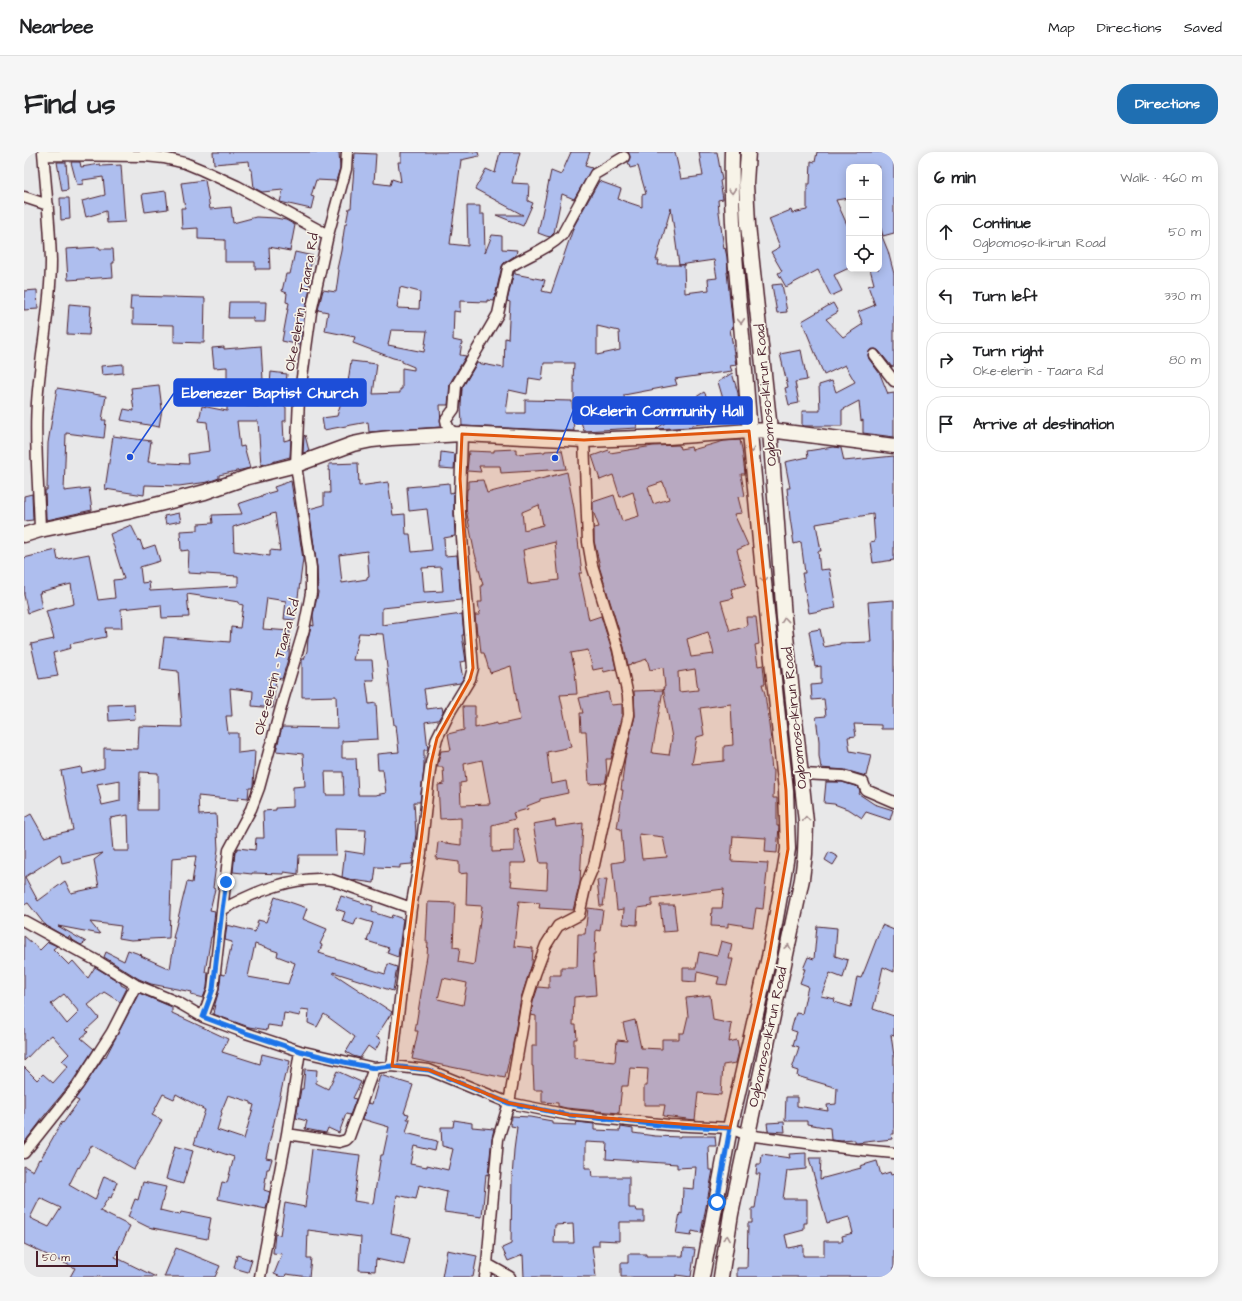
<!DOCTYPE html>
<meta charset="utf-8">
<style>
:root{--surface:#fff;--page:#f6f6f6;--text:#202124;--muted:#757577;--line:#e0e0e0;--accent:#1f6fb2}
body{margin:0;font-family:"Architects Daughter",sans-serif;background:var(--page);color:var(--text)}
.controls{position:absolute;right:12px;top:12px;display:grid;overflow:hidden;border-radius:8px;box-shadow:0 2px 10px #0003}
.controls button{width:36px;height:36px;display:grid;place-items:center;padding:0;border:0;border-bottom:1px solid var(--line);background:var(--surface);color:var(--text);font:20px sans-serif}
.scale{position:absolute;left:12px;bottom:10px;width:82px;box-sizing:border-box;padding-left:4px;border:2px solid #4a1f2b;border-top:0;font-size:11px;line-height:14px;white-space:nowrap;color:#4a1f2b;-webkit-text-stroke:3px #f7f3e8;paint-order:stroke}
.stop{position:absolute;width:12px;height:12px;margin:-9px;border:3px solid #1a73e8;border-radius:50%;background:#fff}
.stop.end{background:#1a73e8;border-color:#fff;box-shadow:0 1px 4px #0008}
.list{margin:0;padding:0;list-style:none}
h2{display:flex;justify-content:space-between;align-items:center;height:52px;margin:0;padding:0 16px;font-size:17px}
h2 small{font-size:13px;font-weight:400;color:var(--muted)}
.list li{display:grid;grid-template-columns:26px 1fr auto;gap:12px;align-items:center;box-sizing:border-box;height:56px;margin:0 8px 8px;padding:0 8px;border:1px solid var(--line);border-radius:16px}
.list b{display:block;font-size:15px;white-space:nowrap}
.list p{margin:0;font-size:13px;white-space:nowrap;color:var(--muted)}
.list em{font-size:13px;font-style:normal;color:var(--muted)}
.icon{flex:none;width:22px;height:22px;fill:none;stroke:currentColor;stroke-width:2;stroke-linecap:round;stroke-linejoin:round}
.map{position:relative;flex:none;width:870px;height:1125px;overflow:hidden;border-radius:16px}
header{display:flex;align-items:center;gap:24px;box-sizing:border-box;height:56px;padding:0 20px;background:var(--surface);border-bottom:1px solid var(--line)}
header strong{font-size:19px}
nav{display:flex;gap:22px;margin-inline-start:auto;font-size:14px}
.intro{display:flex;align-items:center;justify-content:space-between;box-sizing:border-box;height:96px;padding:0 24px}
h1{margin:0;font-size:28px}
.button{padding:10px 18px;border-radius:16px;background:var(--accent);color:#fff;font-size:14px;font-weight:700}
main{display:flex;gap:24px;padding:0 24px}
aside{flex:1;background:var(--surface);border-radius:16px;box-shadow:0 2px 10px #0003}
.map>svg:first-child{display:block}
</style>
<header>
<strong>Nearbee</strong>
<nav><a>Map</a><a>Directions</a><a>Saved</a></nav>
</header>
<div class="intro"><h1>Find us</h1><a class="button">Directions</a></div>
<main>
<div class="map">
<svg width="870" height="1125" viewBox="0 0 870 1125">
<rect width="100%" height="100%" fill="#e8e8e9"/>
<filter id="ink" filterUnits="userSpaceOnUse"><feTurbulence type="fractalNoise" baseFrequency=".025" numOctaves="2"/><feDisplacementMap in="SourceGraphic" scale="8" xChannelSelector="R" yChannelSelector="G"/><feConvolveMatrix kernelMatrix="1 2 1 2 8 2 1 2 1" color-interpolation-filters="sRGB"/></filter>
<g filter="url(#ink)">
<!-- building -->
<path fill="#aebeee" stroke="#4a1f2b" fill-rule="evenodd" d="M189 0H315L316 16 312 29 292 28 287 44 290 45 287 57 256 50 259 38 238 40 230 36 228 18H226L225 9 190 12Z
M377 0H454L455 4 437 8 426 92 444 94 443 54H456V62H460L461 101 468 83 478 84V97L493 98 492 103 480 111 478 114 470 149 463 148V150L436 149V160L430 159 429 188 438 190 436 203 442 204 426 231 424 253H416L417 275 345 280 344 270 300 278 298 266 313 264 319 243 322 244 327 209 353 212 349 242 376 241V237H378V216L390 218V215L378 210V208L369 206 329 191 331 185 301 179 304 160 294 158 299 138 312 140 315 118 313 117 317 99 321 72H322L325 56H327L331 1 352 2 350 31 366 33 368 27 377 30 374 10H377ZM376 135 396 140 395 157 373 156ZM367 178 403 179 400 200 364 193Z
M476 0H496L488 31 505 32 504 49 509 51 499 74 472 63H499L451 37 462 17 471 21Z
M547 0H566L561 14 568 16 550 47 538 42 530 81 526 85 522 84 514 81 527 19 537 23Z
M604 0H651L657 27 679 24 675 0H693L698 28 696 29 699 47 694 48 695 60 700 97 701 96 703 105 704 120H703L709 176 706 177 712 213 706 214 708 219 651 227 653 233 600 243 602 269 612 268 613 276 560 279 550 249V228H549L550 211H520L518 228 505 226 503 242 485 238 482 261H501V248L548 249 550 279 438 274 437 254 438 236 453 211 480 216 481 186 484 187 486 150 483 149 490 120 491 119V122L521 128 518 139 527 141 550 74 575 29 597 37 594 47 618 55V43L622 42 614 14 606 16 604 10 606 5ZM647 56 655 113 690 108 693 126 684 127 685 138 661 141 660 113H634L635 108H632ZM573 174 595 179 596 198 573 203Z
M793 0H870V81L859 84 855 69V15H825V46L812 48 825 77V116L810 123 818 139 807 144 794 118 762 135 754 121 758 119 747 100 756 95 745 67 767 58 768 61 783 58V32H786L787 9 791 10Z
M33 10H42L44 38 38 39Z
M47 10H56L57 15 76 12 77 14 97 13 101 70 83 71 82 59 62 65 58 49 81 43 79 25 59 28V32L53 33Z
M181 28 186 57 207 55 209 71 232 65 252 66 262 68 271 73 266 99 245 95 246 117H231V110H201V88L174 87V76L158 77 157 56H161L157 31Z
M142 39 144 57 121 60 118 42Z
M36 46H45L46 67 37 68Z
M855 77 864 99 870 122V214L868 215 855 199 852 197 846 198 844 203 845 207 856 222 864 242 870 241V285L839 281V268L837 269 835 249 818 258V274H778V259H796L795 233 808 229 812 240 831 230 821 213 800 223 778 169 809 151 814 160 802 167 819 185 839 172 834 160 851 153 844 134 850 132 846 117H855Z
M75 95 76 97H89L90 111H88L89 125 44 128 42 97Z
M271 100 289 104 284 125 286 126 285 136H286L281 159 276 193 258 189 265 151 262 150 263 141 258 139 262 122H266Z
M758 132 763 160 753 161 748 133Z
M13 138 14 157 0 158V139Z
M107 144 181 146 180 191 150 190V173L109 172V158H106Z
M205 150H242L241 170H229V166H204Z
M45 152 67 154 65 183 43 182Z
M237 194 239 228 222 230V254L244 255 247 220 263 222 260 255H262V269H259L260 289 267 287 266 305 237 313 234 269H213L216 295 220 294 226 316 195 323V326L184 330 155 334 121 333 120 343 81 337 89 284 127 289 124 310 165 312 164 302 186 299 183 270 175 269 178 254 203 259V215L190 216 188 196 200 195V197Z
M777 198 783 228 771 230 775 251 765 253 761 236 764 235 756 202Z
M99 212V221L78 223 77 214Z
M708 221 714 241 716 265 705 267 694 230Z
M135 233 138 257 135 275 97 268 100 257 110 259 107 236Z
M33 236 82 244 78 268H82L80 286 42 281 40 339 65 336 68 358 23 368 22 366 21 338H23L24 291Z
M680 240 698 270 669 273 666 275 632 277 663 256 661 252Z
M281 283 285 299 279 301 280 284Z
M716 288 718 297 721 322H717L721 344 714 345 718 361 710 362 724 393 713 398 722 433 707 437 710 446 697 449 706 479 723 474 722 465H732L735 492 731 493 734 514 739 513 741 532H738L741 542 747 588 745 589 748 618H750L749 646H753V674H755L753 701 741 700 742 686 709 684 707 709 744 711 739 757 732 756 729 775 704 771V775L687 774 688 756H698L700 737 628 746V754L614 756 613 773 599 772 600 757 593 758 588 711 600 709 597 677 593 676 599 638H597L601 606 611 564 610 539 639 538 628 601 645 603 648 586 639 535H641L639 515 626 518 623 507 604 513 600 495 575 414H576L570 389V376L575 375 569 359V350L590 343 598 369 615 364 609 340 596 345 589 323 576 328 568 304 585 298 586 301 629 294 655 293 656 297 667 295 668 298 700 289ZM639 330 645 347 629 352 624 335ZM684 480 690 502 667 505 663 487ZM671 517 674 538 655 540 654 520ZM707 552 709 593 700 594V609L668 612 673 585 680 583 676 556ZM615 682 639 685 643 705 618 707Z
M809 295 817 296 820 309 870 304V408L849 411 846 390 851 389 849 362 792 372 797 399H794L796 418 805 417 812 456 785 461 778 421H781L777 390 770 392 766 366 763 336H766L761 310 784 305 783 299Z
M492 297V302L521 300V299L538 298 542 317 477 321 476 314H455L457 320 443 319 445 299 470 300V298Z
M417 300 431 302 430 317 416 316Z
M334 311 335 334 364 330 369 363 381 362 382 382H386L388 400 408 398 403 357 385 359 383 335 425 331 426 341 430 340V362L431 384 420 386 421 404 433 403 437 448 358 456V473L438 462 440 483H438L442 509 436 510 439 527 436 531 400 537 403 557 418 555 419 560 414 568 401 570 404 598H400V617L396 650H390L392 682 388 712 376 713V716L352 715 350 731 328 728 318 725 321 699 340 702 342 678 311 677 312 703H275L274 722 260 720V722L228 721V722L209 720 211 700 214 696 231 698 232 686H240L239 659 252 658V656L269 655V635L281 634 279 602 252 599 258 575 313 576 312 544 278 545V507H280L283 499 284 487 287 473 290 474 289 463 294 441 293 415 285 357 300 353V341H306L305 312ZM343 399 345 424 343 425V427L318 431 315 403ZM417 415 419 439 400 440 398 416ZM335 481 359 482 370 573H372L375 600 353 602 354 618H359L362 641 351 643H334L332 606H318V589L354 587 352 551 345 552 342 528H350L348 508H329ZM301 620H319L320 643H302Z
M543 320 550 356 558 421H555L565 468 577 464 588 499 592 517 580 520 579 516 569 518 564 498 547 501 551 519 553 542 536 543 547 595 523 600 527 632 542 629 544 641 516 647V649L503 654 504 657 489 661 491 667 468 673V700L490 699V677L493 676 502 711H486V728H488L487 734 523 737 524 711H516L509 672 531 668 532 675 559 671 556 731 549 758 515 756 516 751 495 749 490 794 509 796 508 812 497 846 487 903H486L481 926 388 907 394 879H391L403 804 404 790H402L404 750 431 751 429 795 436 796 434 810 450 813 458 754 442 753 443 721 435 722V710L412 707 414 690 437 693V666L416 667 414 633 420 632 419 615H413L417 599 427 598 424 582 440 578 439 554H451V576L473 571V573L496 568 487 514 466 521 460 501H457L455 482H453L451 463H456L454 450H458L457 433H459L450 398 442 357 443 337H444V329L459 328 463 341ZM515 353 519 373 500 378 498 360ZM531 390 535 428 504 432 499 398ZM458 608 466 652 437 653 436 631 442 630 440 612ZM419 826 443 831 439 853 414 847Z
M267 329 279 407 271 468 260 467 262 449 243 446 239 477 266 479 265 504 258 527 252 526 249 556 228 554 229 539 206 536 208 564H202L204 581H214V601L231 599 229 634 228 636H225L224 646 214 645V648L174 644 175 663 192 662 194 697 189 736 191 737 186 758 191 759 188 785H187L181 820H184L183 836 179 846 167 843 168 840 127 832 115 827 80 805 82 800 100 809 104 798 118 803 117 804 146 817 151 786H149L163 730 168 731 172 704 148 706 145 786 107 788 95 786 97 774 66 770 76 782 34 774 62 790 57 793 47 787 45 784 44 786 21 773 4 751 0 753V666L7 662 20 685 49 678 37 619 57 615 58 621 80 616V596L114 597 115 574 158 575 154 519 136 517 140 485 206 490 207 475 216 476 219 453 215 452V450L163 442 165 465 138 466 137 453 97 457 98 476H81L82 485 46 492 47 496 29 501 34 524 15 527 7 492 30 487 22 459 50 452 47 432 16 440 17 441H15L18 456 4 461 0 443V406L32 398 34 408 65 402 74 448 91 446 89 428 100 427 86 382 107 373 115 389 116 388 119 397 131 393 136 409 116 415 118 431 125 430 126 439 214 434V424L164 421 165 398 157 399 156 379 174 378V372L189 371 188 363 218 362 214 352 238 344V343L252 339 250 335ZM251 361 256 399 246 398V404L210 399 209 375ZM116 620 134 621V658H115ZM96 628V649L78 653 73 632ZM104 663 105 699H89L86 666ZM79 701 70 708 75 735 47 741 41 729 14 749 1 725 36 702 38 711Z
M8 342 9 368 0 369V344Z
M155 361 157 369 142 372 140 364Z
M870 448V577H857V573L830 572 832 584 824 585 826 599 847 603 842 624 821 618 797 616 795 604V589L792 565 802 564 800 547 788 548 787 533 797 532V514L791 515 785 479 796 477 800 495 816 492V491L847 490 844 450Z
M584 540 587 553 598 552V562L587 607H582L583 623 581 631 565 632 562 579H557L556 561H559L555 546Z
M110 552 111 567 85 569 84 553Z
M802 630H818L834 635 836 640 835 642 850 652 869 658 866 668 842 660 838 666 826 658 810 652 800 651Z
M805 700 814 705 809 713 801 708Z
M583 727 579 754H576L573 728Z
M317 744 349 754 348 760 367 766 368 763 379 767 374 805 363 801 365 796 343 789 349 771 333 766 330 773 318 769 321 760 312 757Z
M251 745 283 756 279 767 303 777 296 792 298 793 295 801 361 822 364 812 373 815 369 839 309 820V821L368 860 352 885 357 888 351 899 344 894 336 906 329 904 322 900 331 885 300 862 293 875 284 871 285 858 277 857 276 864 260 861 258 875 244 873 243 878 225 875 189 862 191 852 195 838 197 822 201 823 208 790 201 788 203 773 231 780 234 768 242 770ZM231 792 254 800 253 804 271 811 264 832 224 825Z
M636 753H650L653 779 639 780Z
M564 756 579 758 576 779 572 778 571 802H569L572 843 550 845 549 873H552L553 887H550V906L591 910 593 888 603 889 599 871 611 868 617 896 638 897V887H655V881H660L664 864 662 846 686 843 689 868 708 872 705 890 713 888 715 899 712 911 699 913 697 943 674 941 671 968 639 964 641 953H620V934H623L624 917 606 916 604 934H598L595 961 542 956 534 954V951L518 950V938H510L509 914H508V894H512V864L507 863 509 850 514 835 525 836V823H537V815H553L554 782H561Z
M858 773 870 778V820L859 815 855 833 849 857 870 864V884L867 883 870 904V982H867L868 987 833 991H831V988L817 989 807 988 806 976 783 972V969H761L762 945H773V954L804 959 803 953 812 952 813 936 773 924 774 919 768 917 775 895 769 893 773 880 767 878 772 861 778 862 784 834 776 831 781 817H779L784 805 790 807 793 774 813 776 811 804 824 808 819 826 806 821 797 844 811 847 810 850 827 855 833 825 837 826 841 817Z
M0 784 16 798 24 790 33 794 29 797 45 813 49 809 64 826 71 815 97 831V833L103 836 96 850 80 840 64 853 75 866 62 878 64 880 57 886 70 897 48 930 16 969H17L0 991V915L13 928 19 922 29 931 44 914 38 909 45 902 28 883 23 887 22 886 0 909ZM40 842 55 860 43 872 27 852Z
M697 789 708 792 705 807H709L703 833 693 832 695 825 673 820 672 830 659 829V816H672L675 800 693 804Z
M115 841 148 855V861L204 887 198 900 236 912 238 902 266 909 263 922H261L242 1006 248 1007 245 1017H243L240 1038 246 1040 242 1057 194 1047 198 1030 203 1031 210 1005 170 992 181 958 152 942 150 947 139 942 128 963 138 968 110 1017 68 993 55 1016 54 1015 45 1033 71 1048 80 1024 93 1030 87 1046 85 1045 76 1059 106 1074 91 1105 132 1125H46L51 1116 0 1092V1014L9 1019 15 1007 16 1008 38 970 39 971 55 949 51 947 52 946 80 905 81 906ZM204 943 227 950V952L230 953 220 987 193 978 198 961 197 960ZM16 1046 37 1056 25 1075 6 1066Z
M281 917 293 918 292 931 304 937 313 919 337 930 329 946 332 947 326 963 322 962 315 981 304 976 302 981 281 977 283 969 272 966 277 937H279Z
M356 923 389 933 380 961 385 962 383 967H386L382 981 413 989 411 999 390 994 386 1012 403 1015V1013L424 1018 429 997 418 994 417 975H429L430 968 448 971V975L470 977 468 986 464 1023 462 1022 458 1065 420 1060 423 1040 395 1033 392 1047 373 1043 367 1081 386 1085 380 1113 352 1107 351 1119 335 1118 337 1085 284 1078 283 1106H287L285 1125 262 1122 261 1125H257L250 1122 258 1102 249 1101 251 1082 256 1083 261 1051 281 1055 288 997 336 1003 330 1049 349 1052 357 1003H359L365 975 338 967 344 951 348 952Z
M488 964 506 965 528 969V972L552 973 553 970 570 972V978L596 979 597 975 609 977V981L631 984 656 985V984H691L692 994H684L685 1018H689L677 1081 668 1079 667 1084 652 1082 656 1061 658 1062 659 1036 670 1037 672 1015 653 1016V1012L582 1007 583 991 561 990V1016H567L568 1025H605V1056H612L613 1059H620V1070H595V1089L575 1088V1094H568L572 1125H500L499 1103 484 1109 478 1096 487 1092 488 1026 490 998 493 975 487 974ZM549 1072 550 1091H530L531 1073Z
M760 970 761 980 744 979 743 971Z
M151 994 169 999 159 1032 142 1027Z
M782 1001V1017L763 1019 759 1047H783V1071H780V1078L761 1083 764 1096 779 1093V1104H800V1089H819L818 1084 829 1081 825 1065 803 1071 785 1006H797L796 1027 837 1016 836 1014 853 1009 857 1023 866 1020 867 1023 870 1022V1125H713V1116H723L724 1071H728V1056H731L736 1022H732L733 1012H737L738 1002 766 1006 765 1002Z
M119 1030 142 1035 136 1058 156 1063 157 1060 187 1066 183 1087 124 1075 104 1065 111 1047 114 1048Z
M152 1096 196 1114 191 1125H140Z
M660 1096 671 1097 667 1125 652 1123V1125H597V1111H604V1102H622V1104H659Z
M423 1098 453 1104 449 1125H418Z
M213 1103 228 1108 224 1120 210 1116Z"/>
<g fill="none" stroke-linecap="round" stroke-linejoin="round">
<!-- street casing -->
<g stroke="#4a1f2b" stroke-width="13">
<path id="street" d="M20 3 121 4 140 6 161 11 178 18 213 34 304 83
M0 45 24 53
M850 203 870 229
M16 378C15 336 10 293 13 251 16 203 27 156 27 109 26 73 22 36 19 0
M778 622 819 624 839 630 842 638 870 650
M198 758C229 740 271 723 308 728L387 756
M0 769 75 810 112 833 155 851 179 865 222 881 276 899 350 916 368 914 405 918 485 951 545 963 645 973 706 976 723 983 828 997 870 1001
M179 865 189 837 205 698 227 657 235 636 259 548 280 477 287 441V416L272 313 275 247 287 160 304 83 322 17 323 0
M368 914 387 756 397 701 404 633 407 611 413 586 426 560 446 527 449 516 436 362V344L438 282C428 280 424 279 422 268L430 257 432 234 474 162 484 116C501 104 523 98 538 83L571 22 600 5
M263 982 315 990 322 988 325 985 350 916
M0 1001 54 933 88 880 112 833
M463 1112 486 1125
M236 1125 263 982 276 899
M461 1125 463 1112 474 987 485 951 503 848 511 822 522 793 534 774 555 763 562 732 570 713 586 640 605 563 604 544 594 497 568 413 564 390 560 288"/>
</g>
<!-- secondary casing -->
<g stroke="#4a1f2b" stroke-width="17">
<path id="secondary" d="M0 383 16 378 103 360 143 350 181 340 224 325 272 313 329 292 348 288 367 286 438 282 560 288 644 285 725 279 746 278 870 294
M678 1125 706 976 745 805 759 727 764 697 762 638C746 494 731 350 720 206 714 137 706 68 708 0
M697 1125 707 1062 778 727 781 702 782 670 760 466 746 278 724 73 722 31 724 0"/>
</g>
<!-- street -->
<use href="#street" stroke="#f7f3e8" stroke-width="10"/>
<!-- secondary -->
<use href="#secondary" stroke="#f7f3e8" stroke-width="14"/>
</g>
<!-- one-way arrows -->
<defs><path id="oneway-chevron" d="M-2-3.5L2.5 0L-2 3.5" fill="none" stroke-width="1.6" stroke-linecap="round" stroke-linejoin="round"/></defs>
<g stroke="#a0898a">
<use href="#oneway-chevron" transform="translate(708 39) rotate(87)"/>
<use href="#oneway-chevron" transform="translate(717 169) rotate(86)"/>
<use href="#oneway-chevron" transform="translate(727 298) rotate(84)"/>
<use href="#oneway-chevron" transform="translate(740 428) rotate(84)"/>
<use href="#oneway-chevron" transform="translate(761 468) rotate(-96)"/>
<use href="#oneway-chevron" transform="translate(782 667) rotate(-94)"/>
<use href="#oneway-chevron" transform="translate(764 795) rotate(-78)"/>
<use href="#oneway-chevron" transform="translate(703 1086) rotate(-81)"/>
</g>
</g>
<g fill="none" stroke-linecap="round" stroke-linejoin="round" filter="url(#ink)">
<!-- route -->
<path stroke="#1a73e8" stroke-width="5" d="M202 730 198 758 189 837 179 865 222 881 276 899 320 910 350 916 368 914 405 918 484 951 545 963 645 974 706 976 693 1050"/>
</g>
<!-- marked area -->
<path fill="#e0560e" fill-opacity="0.2" stroke="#e0560e" stroke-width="3" stroke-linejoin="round" d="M725 279 762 638 764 697 745 805 706 976 545 963 485 951 405 918 368 914 407 611 413 586 446 527 449 516 436 327 438 282 560 288Z"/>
<g text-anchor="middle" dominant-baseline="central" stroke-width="3.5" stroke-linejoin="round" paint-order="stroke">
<!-- street labels -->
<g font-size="14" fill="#4a1f2b" stroke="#f7f3e8">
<text transform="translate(278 150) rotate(-80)">Oke-elerin - Taara Rd</text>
<text transform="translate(742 243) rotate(-95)">Ogbomoso-Ikirun Road</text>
<text transform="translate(253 515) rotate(-75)">Oke-elerin - Taara Rd</text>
<text transform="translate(771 566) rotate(-96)">Ogbomoso-Ikirun Road</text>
<text transform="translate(744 885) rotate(-78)">Ogbomoso-Ikirun Road</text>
</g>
</g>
<!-- callouts -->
<path fill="none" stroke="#1d4ed8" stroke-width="1.5" d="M106 305L150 241M531 306L549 259"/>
<g fill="#1d4ed8" stroke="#f7f3e8" stroke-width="1.5">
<circle cx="106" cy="305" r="4"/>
<circle cx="531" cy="306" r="4"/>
</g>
<g fill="#1d4ed8" stroke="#1d4ed8" stroke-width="1.5">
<rect x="150" y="227" width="192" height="27" rx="4"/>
<rect x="549" y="245" width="179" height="27" rx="4"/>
</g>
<g font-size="15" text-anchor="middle" font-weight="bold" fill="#fff">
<text x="246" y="246">Ebenezer Baptist Church</text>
<text x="638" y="264">Okelerin Community Hall</text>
</g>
</svg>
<div class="controls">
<button>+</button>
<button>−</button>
<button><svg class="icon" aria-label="locate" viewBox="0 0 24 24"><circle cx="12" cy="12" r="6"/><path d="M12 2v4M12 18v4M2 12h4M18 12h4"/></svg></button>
</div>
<div class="scale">50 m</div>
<div class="stop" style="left:693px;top:1050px"></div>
<div class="stop end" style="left:202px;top:730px"></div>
</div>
<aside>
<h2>6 min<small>Walk · 460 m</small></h2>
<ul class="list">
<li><svg class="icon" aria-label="ahead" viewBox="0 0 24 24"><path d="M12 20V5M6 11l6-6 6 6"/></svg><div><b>Continue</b><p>Ogbomoso-Ikirun Road</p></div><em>50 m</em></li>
<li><svg class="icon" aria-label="left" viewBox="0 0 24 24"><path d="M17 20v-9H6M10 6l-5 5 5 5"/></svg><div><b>Turn left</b></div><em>330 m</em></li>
<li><svg class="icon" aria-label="right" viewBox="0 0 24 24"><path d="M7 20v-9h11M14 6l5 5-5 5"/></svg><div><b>Turn right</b><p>Oke-elerin - Taara Rd</p></div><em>80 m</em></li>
<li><svg class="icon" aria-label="arrive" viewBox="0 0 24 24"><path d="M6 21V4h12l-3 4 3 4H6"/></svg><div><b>Arrive at destination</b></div></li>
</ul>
</aside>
</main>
